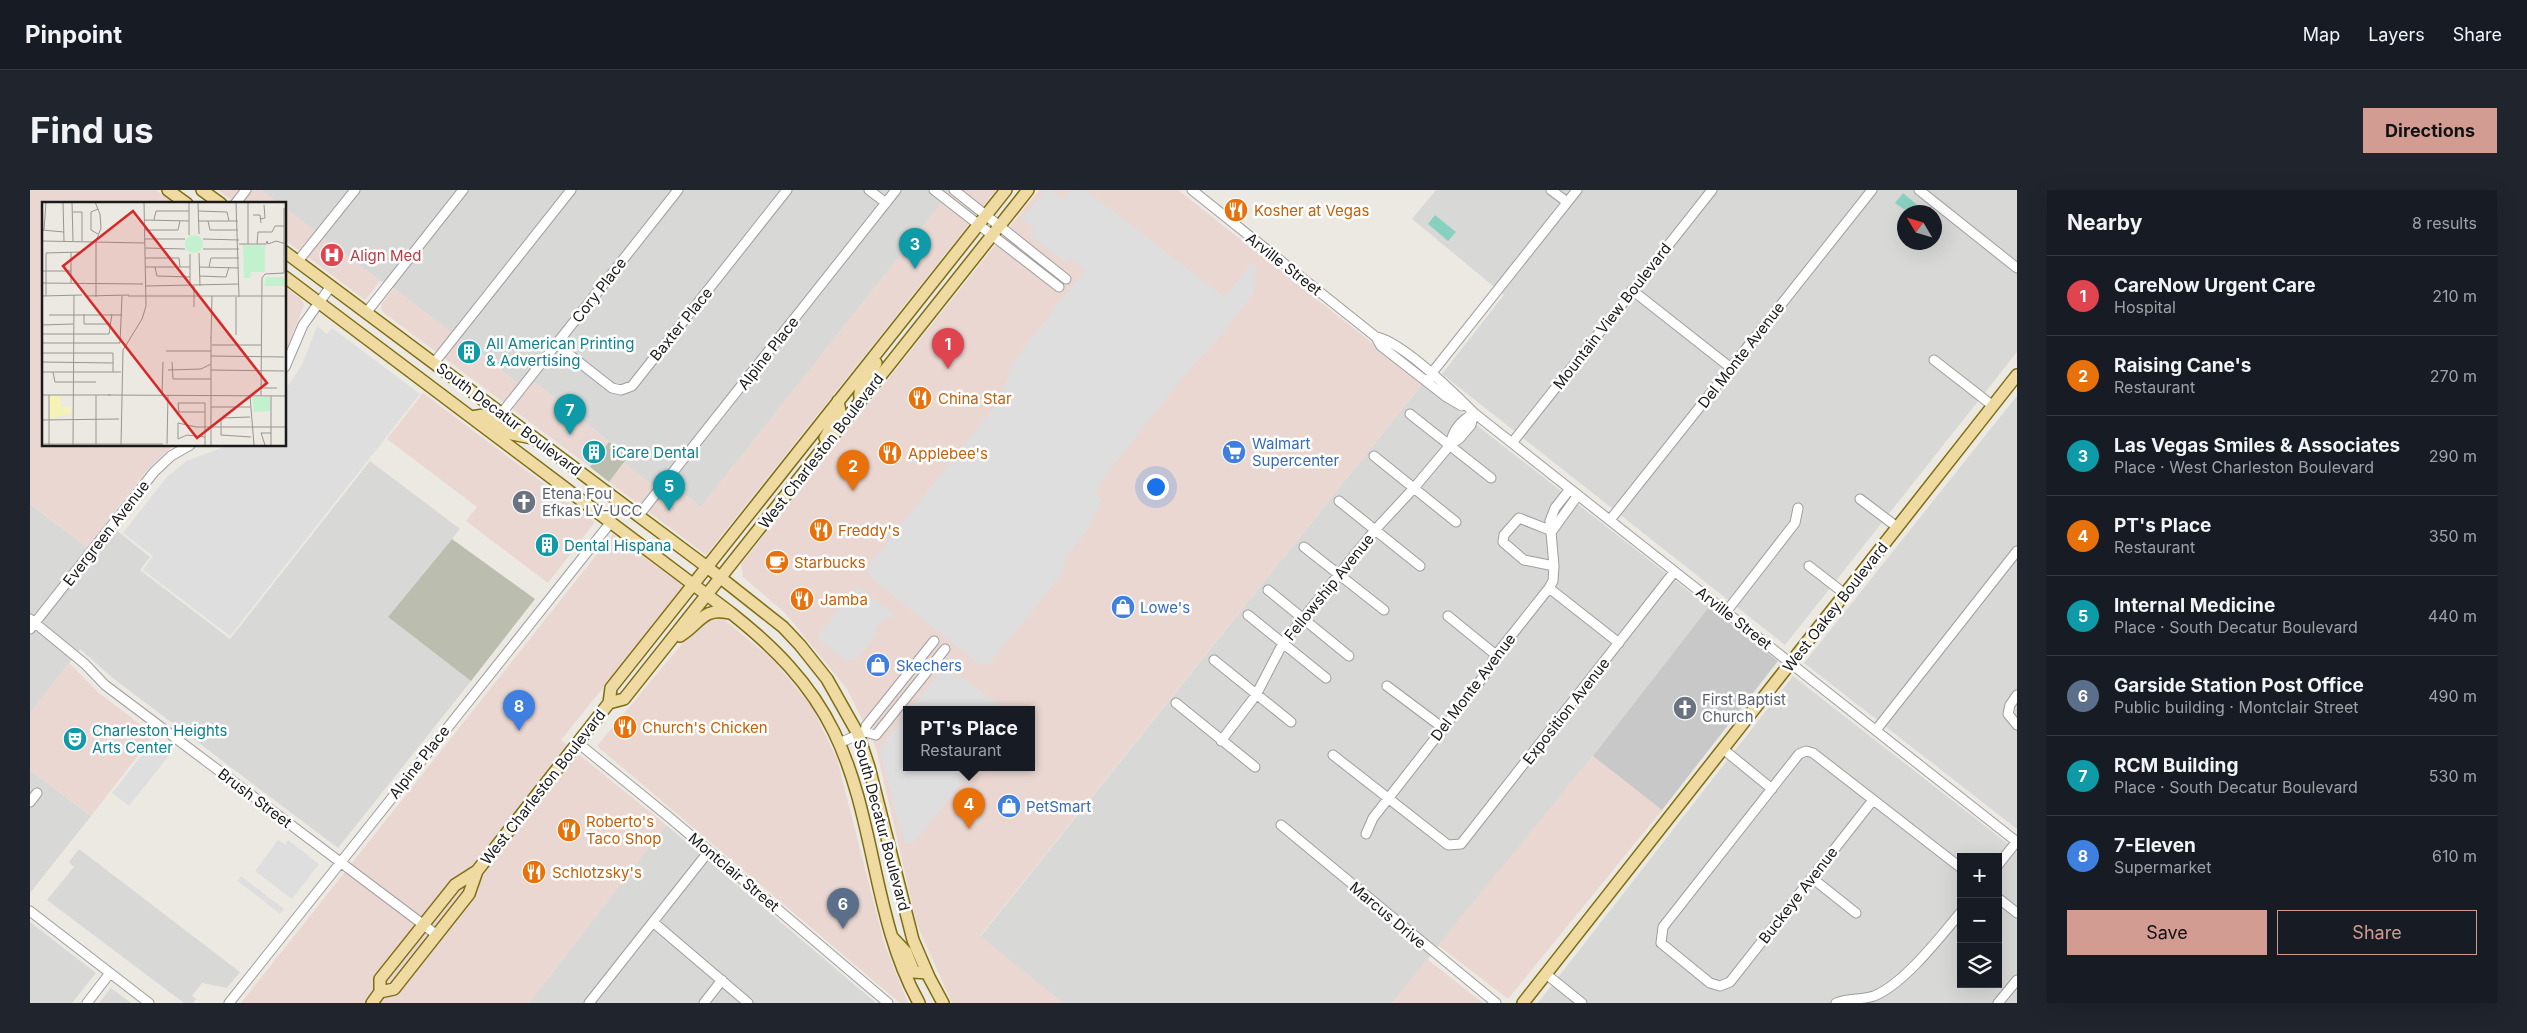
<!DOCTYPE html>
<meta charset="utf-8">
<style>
:root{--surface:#171b24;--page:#20242c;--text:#f1f3f6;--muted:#9ea1a6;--line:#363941;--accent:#d29c92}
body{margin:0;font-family:Inter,sans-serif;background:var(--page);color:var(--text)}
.controls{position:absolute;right:15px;bottom:15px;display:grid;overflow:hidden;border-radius:0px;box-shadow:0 5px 20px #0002}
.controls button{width:45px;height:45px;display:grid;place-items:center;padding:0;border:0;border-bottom:1px solid var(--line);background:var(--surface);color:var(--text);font:25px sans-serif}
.compass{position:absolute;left:1867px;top:15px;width:45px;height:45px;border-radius:50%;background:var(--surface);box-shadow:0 5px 20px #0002;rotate:308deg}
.you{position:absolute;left:1125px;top:296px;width:18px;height:18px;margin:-12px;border:4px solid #fff;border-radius:50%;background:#1a73e8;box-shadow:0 0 0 8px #1a73e833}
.badge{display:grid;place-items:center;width:32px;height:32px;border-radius:50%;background:var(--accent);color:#fff;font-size:16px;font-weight:700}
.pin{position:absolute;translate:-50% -41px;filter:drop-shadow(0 1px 2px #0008)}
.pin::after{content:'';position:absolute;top:26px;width:18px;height:15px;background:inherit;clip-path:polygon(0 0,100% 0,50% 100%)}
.popup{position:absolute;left:873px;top:516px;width:132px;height:65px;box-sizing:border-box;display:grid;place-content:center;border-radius:0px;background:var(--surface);filter:drop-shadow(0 1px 4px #0005);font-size:16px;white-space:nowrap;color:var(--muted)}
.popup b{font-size:19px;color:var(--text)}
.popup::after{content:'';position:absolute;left:50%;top:100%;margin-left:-10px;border:10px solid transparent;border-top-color:var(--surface)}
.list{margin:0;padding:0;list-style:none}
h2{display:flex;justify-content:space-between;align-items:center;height:65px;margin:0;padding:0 20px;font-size:21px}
h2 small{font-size:16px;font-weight:400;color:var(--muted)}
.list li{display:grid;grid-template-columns:32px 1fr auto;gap:15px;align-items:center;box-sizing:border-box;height:80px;padding:0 20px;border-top:1px solid var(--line)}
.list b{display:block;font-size:19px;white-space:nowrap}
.list p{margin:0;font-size:16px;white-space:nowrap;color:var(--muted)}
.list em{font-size:16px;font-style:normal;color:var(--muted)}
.actions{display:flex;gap:10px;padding:15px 20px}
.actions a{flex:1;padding:11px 0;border:1px solid var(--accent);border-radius:0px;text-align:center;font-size:18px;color:var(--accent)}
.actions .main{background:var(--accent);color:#111}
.icon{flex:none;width:28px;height:28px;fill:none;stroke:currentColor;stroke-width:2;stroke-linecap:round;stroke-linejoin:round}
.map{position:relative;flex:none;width:1987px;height:813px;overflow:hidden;border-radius:0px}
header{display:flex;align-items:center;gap:30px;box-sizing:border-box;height:70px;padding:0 25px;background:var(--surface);border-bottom:1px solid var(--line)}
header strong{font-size:24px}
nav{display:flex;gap:28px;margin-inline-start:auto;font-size:18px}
.intro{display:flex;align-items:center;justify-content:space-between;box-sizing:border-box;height:120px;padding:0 30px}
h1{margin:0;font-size:35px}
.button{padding:12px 22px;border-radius:0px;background:var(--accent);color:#111;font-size:18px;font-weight:700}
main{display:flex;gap:30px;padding:0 30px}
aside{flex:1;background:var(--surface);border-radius:0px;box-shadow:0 5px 20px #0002}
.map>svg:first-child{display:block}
</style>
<header>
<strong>Pinpoint</strong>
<nav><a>Map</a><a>Layers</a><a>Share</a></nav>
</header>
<div class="intro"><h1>Find us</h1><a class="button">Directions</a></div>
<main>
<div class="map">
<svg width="1987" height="813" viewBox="0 0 1987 813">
<rect width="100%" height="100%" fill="#ebe9e1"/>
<!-- residential -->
<path fill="#d8d8d7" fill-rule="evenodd" d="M231 0H922L671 317 643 295 635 305 594 273 598 267 506 193 486 192 436 152 419 141 364 98 350 91 255 18V14H249Z
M1406 0H1987V162L1755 455 1412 184 1474 105 1382 29ZM1874 22H1904V52H1874Z
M1393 193 1679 417 1563 566 1362 813H1033L950 747Z
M1986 207H1987V639L1774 473Z
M340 271 430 339 358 427 441 491 308 658 84 489 50 459 0 523V314L57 357 76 332 120 367 110 380 200 449Z
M1763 486 1987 661V813H1508ZM1931 667H1968V794H1931Z
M0 580 61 626 0 703Z
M636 635 846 813H499Z
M49 659 210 782 197 798 172 793 162 806 166 809 163 813H154L17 710 44 677 39 672Z
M0 732 66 783 42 813H0Z
M81 798 101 813H69Z"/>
<!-- commercial -->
<path fill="#ead7d2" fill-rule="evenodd" d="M0 0H126L144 14H14V255H144L118 279 57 357 0 314Z
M188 0H231L249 14H206Z
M922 0H966L676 365 579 292 594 273 635 305 643 295 671 317Z
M1009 0H1148L1393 193 950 746 1033 813H922L887 735 846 558 817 499 756 424 713 387 711 374ZM876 520H1002V578H876Z
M255 18 350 91 335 110 255 50Z
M255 97 272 110 274 115 255 163Z
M364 98 486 192 506 193 579 252 560 277 354 123 351 118 352 113Z
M393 203 565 332 518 393 436 331 447 317 357 249Z
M583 344 654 397 531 550 636 635 499 813H211Z
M688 424 743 470 782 517 807 569 854 753 878 813H870L567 556 660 444 677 426Z
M39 473 69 503 124 545 61 626 0 580V523Z
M1563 566 1632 620 1478 809 1408 755Z
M1397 769 1453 813H1362Z"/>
<!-- religious -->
<path fill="#c8c8c8" d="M1679 417 1748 471 1632 620 1563 566Z"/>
<!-- construction -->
<path fill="#bbbeae" d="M579 252 598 267 579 292 560 277Z
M422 349 505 409 441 491 358 427Z"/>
<!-- pitch -->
<path fill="#88d1c1" d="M1873 3 1893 20 1891 22H1878L1865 13Z
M1405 25 1426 42 1418 51 1398 34Z"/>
<!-- parking -->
<path fill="#dedede" d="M1016 0H1021L1032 9 1039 0H1056L1194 107 1222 73 1226 77 1225 100 1193 143 1164 174 1074 287 1065 304 1072 310 1056 342 1036 367 1032 384 959 474H949L842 389 838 382 840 374 970 209 983 172 1055 80 1040 68 1036 73 999 44 1004 38 992 29Z
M287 136 297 144 302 138 390 204 200 446 113 380 123 366 93 343 137 287 157 271 199 255H255V200L272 175Z
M827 396 865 425 861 430 857 427 844 440 848 443 825 471 820 468 817 472 787 447Z
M914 478 925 487H932L976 520H880Z
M876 525V578H944L894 641 882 653 875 654 850 564 851 557Z
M123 551 140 564 99 616 82 603Z
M248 650 255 655 258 650 289 674 262 709 225 681Z
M211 686 254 719 250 724 208 691Z"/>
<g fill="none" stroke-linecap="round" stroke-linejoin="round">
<!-- minor casing -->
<g stroke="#9e9e9e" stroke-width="11">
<path id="minor" d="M839 0 856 13
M904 0 1029 97
M924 0 1036 89
M1162 0 1346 147 1351 156 1415 206 1432 216
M1521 0 1537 12
M1889 0 1987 78
M205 14 216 0
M268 71 325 0
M1602 100 1701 178
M336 123 433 0
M1346 147C1371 151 1425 204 1444 223L1987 652
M526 154 582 198 591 200 602 196 757 0
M1904 170 1963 216
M404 173 541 0
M255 177 273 135 301 96
M1400 189 1401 184 1547 0
M471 224 648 0
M1380 224 1461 288
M1482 253 1682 0
M1420 255C1423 239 1431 231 1444 223
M1344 266 1426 332
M1830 309 1867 337
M1309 311 1390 376
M609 325 866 0
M1580 330 1842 0
M1522 341 1489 328 1474 345 1473 352 1494 370 1524 376
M1522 341 1548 305
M1274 357 1354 420
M1779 376 1815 404
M1519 398 1589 453
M1238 400 1319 466
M1696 422 1765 333 1768 318
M1218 425 1296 488
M1418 426 1466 465
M0 429 55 474 75 495 407 745
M0 439 124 282 141 266 160 255
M1184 470 1261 532
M1357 496 1413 538
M1987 505 1980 515 1978 524 1987 535
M1146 513 1225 577
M1846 540 1987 361
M835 542 836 536 904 451
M1191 551 1226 505 1253 453 1345 340 1384 298 1420 255 1429 249 1441 235 1444 223
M548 553 639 627 858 813
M809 553 835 542 846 545 915 459
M1693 559 1742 599
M1303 565 1418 655 1431 654 1644 382
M1843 610 1700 792 1690 796 1680 793 1631 753 1633 737 1769 564 1776 561 1783 563 1931 678
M0 612 7 603
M1251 635 1466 813
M1336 644 1343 628 1454 486 1466 465 1519 398 1523 391 1524 376 1520 331 1525 318 1540 299
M1968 675 1987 651
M1782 688 1826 723
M1968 708 1987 723
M0 721 119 813
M623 732 718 813
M1516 784 1552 813
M57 813 80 783
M199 813 581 332
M559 813 679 661
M674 813 692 790
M1806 813C1818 808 1832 810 1844 806 1874 794 1911 746 1931 722
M1968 813 1987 790"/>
</g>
<!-- major casing -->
<g stroke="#7f6d12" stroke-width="14">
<path id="major" d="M138 0 157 14
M172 0 191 14
M255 62 677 377 753 437 770 455 797 489 828 544 839 577 883 750 899 787 913 813
M255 87 701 423C744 457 780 493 804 542 846 628 842 728 889 813
M831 211C825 199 841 183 846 173
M441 227 454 225 465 232 471 224
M461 242 471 239 482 244 502 248
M795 248 810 221 808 211
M650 446C670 434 672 417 699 423
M579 513 594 509 998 0
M862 747 876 762 884 782 897 783
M350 802V789L425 695 447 681 579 513 581 498 976 0
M342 813 350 802 364 799 439 704 447 681
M1493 813 1987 185"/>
</g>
<!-- minor -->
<use href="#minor" stroke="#fff" stroke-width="9"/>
<!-- major -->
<use href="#major" stroke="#efdba2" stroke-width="11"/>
</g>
<!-- icons -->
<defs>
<g id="restaurant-disc" transform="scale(1.25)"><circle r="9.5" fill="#e8710a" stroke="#fff"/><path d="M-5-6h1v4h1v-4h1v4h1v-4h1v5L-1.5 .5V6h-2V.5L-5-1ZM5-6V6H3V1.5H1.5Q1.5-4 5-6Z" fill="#fff"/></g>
<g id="hospital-disc" transform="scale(1.25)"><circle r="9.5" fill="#e0444e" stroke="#fff"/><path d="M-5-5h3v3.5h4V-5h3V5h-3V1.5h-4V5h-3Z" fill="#fff"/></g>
<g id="building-disc" transform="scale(1.25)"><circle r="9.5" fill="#0f9aa8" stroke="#fff"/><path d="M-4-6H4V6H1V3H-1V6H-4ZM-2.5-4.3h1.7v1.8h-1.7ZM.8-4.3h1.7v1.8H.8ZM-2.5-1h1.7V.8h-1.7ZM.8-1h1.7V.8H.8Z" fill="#fff"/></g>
<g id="supermarket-disc" transform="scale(1.25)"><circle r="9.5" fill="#3f7fe0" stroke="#fff"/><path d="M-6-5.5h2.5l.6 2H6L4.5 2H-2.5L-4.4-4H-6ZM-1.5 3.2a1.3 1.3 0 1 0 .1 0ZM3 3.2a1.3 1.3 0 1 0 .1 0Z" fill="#fff"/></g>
<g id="church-disc" transform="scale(1.25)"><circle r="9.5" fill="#6b7280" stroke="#fff"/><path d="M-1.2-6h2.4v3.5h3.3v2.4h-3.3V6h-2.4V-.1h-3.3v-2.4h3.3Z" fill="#fff"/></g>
<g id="cafe-disc" transform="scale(1.25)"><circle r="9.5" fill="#e8710a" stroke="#fff"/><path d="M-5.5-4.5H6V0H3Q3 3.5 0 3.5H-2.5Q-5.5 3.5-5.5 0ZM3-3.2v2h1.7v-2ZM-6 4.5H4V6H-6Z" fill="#fff"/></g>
<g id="shop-disc" transform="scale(1.25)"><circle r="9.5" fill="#3f7fe0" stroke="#fff"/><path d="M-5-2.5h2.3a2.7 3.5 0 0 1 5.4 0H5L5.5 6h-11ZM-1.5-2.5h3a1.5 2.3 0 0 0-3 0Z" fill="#fff"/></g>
<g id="theatre-disc" transform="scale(1.25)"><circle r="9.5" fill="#0f9aa8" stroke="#fff"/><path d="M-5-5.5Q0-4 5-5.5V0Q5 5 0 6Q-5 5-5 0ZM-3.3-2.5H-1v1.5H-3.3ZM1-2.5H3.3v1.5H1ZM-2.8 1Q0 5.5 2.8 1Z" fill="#fff"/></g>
</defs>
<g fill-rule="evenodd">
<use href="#restaurant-disc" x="1206" y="20"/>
<use href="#hospital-disc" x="302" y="65"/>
<use href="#building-disc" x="439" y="162"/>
<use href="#restaurant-disc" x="890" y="208"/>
<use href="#building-disc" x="564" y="262"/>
<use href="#supermarket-disc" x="1204" y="262"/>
<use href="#restaurant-disc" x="860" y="263"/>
<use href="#church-disc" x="494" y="312"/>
<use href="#restaurant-disc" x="791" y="340"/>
<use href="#building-disc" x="517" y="355"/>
<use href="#cafe-disc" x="747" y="372"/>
<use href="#restaurant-disc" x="772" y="409"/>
<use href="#shop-disc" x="1093" y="417"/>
<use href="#shop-disc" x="848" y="475"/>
<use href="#church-disc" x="1655" y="518"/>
<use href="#restaurant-disc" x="595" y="537"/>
<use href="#theatre-disc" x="45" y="549"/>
<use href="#shop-disc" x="979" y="616"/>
<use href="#restaurant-disc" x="539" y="640"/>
<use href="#restaurant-disc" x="504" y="682"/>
</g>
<g text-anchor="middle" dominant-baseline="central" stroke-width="5" stroke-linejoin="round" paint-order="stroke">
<!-- food labels -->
<g font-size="15" fill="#c56008" stroke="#fff" text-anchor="start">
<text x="1224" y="20">Kosher at Vegas</text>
<text x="908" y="208">China Star</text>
<text x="878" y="263">Applebee's</text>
<text x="808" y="340">Freddy's</text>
<text x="764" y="372">Starbucks</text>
<text x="790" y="409">Jamba</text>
<text x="612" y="537">Church's Chicken</text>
<text x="556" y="631">Roberto's<tspan x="556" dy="17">Taco Shop</tspan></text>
<text x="522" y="682">Schlotzsky's</text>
</g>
<!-- health labels -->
<g font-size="15" fill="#be3a42" stroke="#fff" text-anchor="start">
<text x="320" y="65">Align Med</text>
</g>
<!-- street labels -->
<g font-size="15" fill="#1a1a1a" stroke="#fff">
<text transform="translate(1254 74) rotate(38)">Arville Street</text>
<text transform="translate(569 100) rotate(-52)">Cory Place</text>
<text transform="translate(1582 126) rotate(-52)">Mountain View Boulevard</text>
<text transform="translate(651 134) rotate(-51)">Baxter Place</text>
<text transform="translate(738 163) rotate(-52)">Alpine Place</text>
<text transform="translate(1711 165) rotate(-52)">Del Monte Avenue</text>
<text transform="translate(479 229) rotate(37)">South Decatur Boulevard</text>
<text transform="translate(791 261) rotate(-52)">West Charleston Boulevard</text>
<text transform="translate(76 343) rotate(-52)">Evergreen Avenue</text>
<text transform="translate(1299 397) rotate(-51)">Fellowship Avenue</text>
<text transform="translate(1805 417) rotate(-52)">West Oakey Boulevard</text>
<text transform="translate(1704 428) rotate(38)">Arville Street</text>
<text transform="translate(1443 497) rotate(-53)">Del Monte Avenue</text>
<text transform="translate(1536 521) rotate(-52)">Exposition Avenue</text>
<text transform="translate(389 572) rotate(-52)">Alpine Place</text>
<text transform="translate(513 597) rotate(-52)">West Charleston Boulevard</text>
<text transform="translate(225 608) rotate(37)">Brush Street</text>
<text transform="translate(852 635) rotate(75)">South Decatur Boulevard</text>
<text transform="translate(704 682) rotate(40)">Montclair Street</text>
<text transform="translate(1768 705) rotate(-52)">Buckeye Avenue</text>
<text transform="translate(1358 725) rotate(40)">Marcus Drive</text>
</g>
<!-- culture labels -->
<g font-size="15" fill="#0d838f" stroke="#fff" text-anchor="start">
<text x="456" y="153">All American Printing<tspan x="456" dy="17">&amp; Advertising</tspan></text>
<text x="582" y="262">iCare Dental</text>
<text x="534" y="355">Dental Hispana</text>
<text x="62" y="540">Charleston Heights<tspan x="62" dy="17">Arts Center</tspan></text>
</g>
<!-- shop labels -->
<g font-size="15" fill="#366cbe" stroke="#fff" text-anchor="start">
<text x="1222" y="253">Walmart<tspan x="1222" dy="17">Supercenter</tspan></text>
<text x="1110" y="417">Lowe's</text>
<text x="866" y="475">Skechers</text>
<text x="996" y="616">PetSmart</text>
</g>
<!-- worship labels -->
<g font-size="15" fill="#5b616d" stroke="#fff" text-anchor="start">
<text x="512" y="303">Etena Fou<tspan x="512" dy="17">Efkas LV-UCC</tspan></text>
<text x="1672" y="509">First Baptist<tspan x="1672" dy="17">Church</tspan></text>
</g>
</g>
<!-- overview -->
<g transform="translate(12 12)">
<rect width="244" height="244" fill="#ebe9e1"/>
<path d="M8 194H18L19 205H29V211L8 217Z" fill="#f5f2b5"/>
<path d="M143 42a9 9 0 1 1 18 0a9 9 0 1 1-18 0ZM201 43H223V70H209L208 76H202ZM224 75H244V84H222ZM210 195H228V209L212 210Z" fill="#c2f1cd"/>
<path fill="none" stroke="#979691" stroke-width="1" d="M21 0 22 39M30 0 31 39M53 0 58 12 59 26 54 39V95M147 0V33M156 0 157 32M194 0 197 95M56 7 49 10V28L56 32M156 9 185 10 187 19M31 10H40V39M211 13H218L219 21M218 17 223 16 222 3M102 18 147 19M112 18 114 9H147M156 19H196M166 19 168 28H196M0 28 22 30M2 28 4 0M103 28H136L138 19M103 37H143M161 37 197 38M0 39 103 41M197 42H224L225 39 226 42 234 39 244 42M206 42V0M215 42 216 30H230L233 24H242M103 46 143 47M161 47H197M29 50V81M157 51 158 84M103 56H137L138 65M103 65H148M113 65 115 74 148 75M157 65 197 66M167 65 169 56H197M0 69H29M157 74 184 75 187 65M0 81 101 82M104 84 197 82M148 84V52M152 84V105M0 94 40 93M4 94V51L39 50M45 94 87 93M86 94H244M42 112V122H69M7 113H80M0 123 31 122M0 132H67L70 112M194 133V95M169 136 170 94M0 141H78L80 94M170 143H219M124 149H169M0 151H71V170M169 154 242 155M0 160 71 161M130 160 131 177H169M126 168 159 167 169 162M169 168 242 169M0 170H79M11 170 13 180H54M219 186H235M0 193H69M7 193V243M54 193V242M66 193 244 194M120 193 121 160M208 194 212 243M219 194 220 76 223 72 242 71V6M169 205H208M208 215 179 216V233L209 235M0 218 77 217M163 235 145 233 136 237V221L154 225H244M0 242H121M125 242 126 193M31 243 32 93M79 243 81 148 100 117 104 104 102 0M163 243V201H136L137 210H163M169 243V135M223 243 219 231H229M229 243V194"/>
<path fill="#d62828" fill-opacity="0.15" stroke="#d62828" stroke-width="2.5" d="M91 9 225 181 155 236 21 64Z"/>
<rect width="244" height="244" fill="none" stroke="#1a1a1a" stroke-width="2.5"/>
</g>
</svg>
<div class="controls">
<button>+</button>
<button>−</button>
<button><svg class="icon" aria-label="layers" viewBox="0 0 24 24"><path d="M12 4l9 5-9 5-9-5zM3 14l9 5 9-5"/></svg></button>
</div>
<svg class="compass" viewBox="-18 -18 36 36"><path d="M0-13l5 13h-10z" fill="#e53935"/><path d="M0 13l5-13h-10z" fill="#9ea1a6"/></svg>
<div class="you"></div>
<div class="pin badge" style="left:918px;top:179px;background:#e0444e">1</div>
<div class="pin badge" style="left:823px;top:301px;background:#e8710a">2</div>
<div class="pin badge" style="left:885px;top:79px;background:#0f9aa8">3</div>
<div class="pin badge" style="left:939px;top:639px;background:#e8710a">4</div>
<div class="popup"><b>PT's Place</b>Restaurant</div>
<div class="pin badge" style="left:639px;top:321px;background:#0f9aa8">5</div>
<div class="pin badge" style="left:813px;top:739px;background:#5c6f8a">6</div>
<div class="pin badge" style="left:540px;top:245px;background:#0f9aa8">7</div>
<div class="pin badge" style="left:489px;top:541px;background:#3f7fe0">8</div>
</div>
<aside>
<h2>Nearby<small>8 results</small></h2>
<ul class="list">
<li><span class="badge" style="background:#e0444e">1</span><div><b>CareNow Urgent Care</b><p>Hospital</p></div><em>210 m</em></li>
<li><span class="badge" style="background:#e8710a">2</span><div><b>Raising Cane's</b><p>Restaurant</p></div><em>270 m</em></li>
<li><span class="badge" style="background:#0f9aa8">3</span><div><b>Las Vegas Smiles &amp; Associates</b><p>Place · West Charleston Boulevard</p></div><em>290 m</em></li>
<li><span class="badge" style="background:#e8710a">4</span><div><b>PT's Place</b><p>Restaurant</p></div><em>350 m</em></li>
<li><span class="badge" style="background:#0f9aa8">5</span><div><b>Internal Medicine</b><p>Place · South Decatur Boulevard</p></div><em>440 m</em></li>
<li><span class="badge" style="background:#5c6f8a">6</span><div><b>Garside Station Post Office</b><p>Public building · Montclair Street</p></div><em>490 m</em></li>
<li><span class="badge" style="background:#0f9aa8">7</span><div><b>RCM Building</b><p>Place · South Decatur Boulevard</p></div><em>530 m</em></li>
<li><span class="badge" style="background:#3f7fe0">8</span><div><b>7-Eleven</b><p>Supermarket</p></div><em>610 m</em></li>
</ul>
<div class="actions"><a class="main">Save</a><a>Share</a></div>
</aside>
</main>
